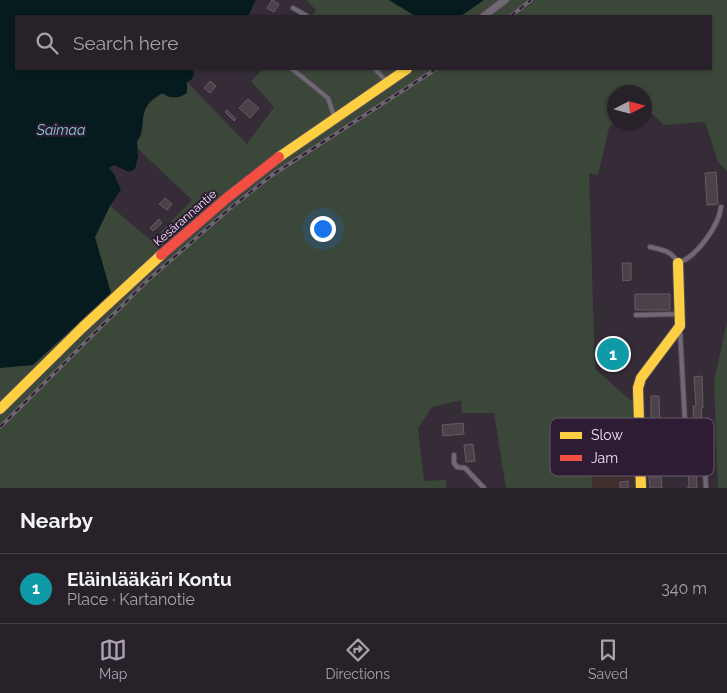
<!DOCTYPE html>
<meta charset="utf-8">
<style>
:root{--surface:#28212a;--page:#342e36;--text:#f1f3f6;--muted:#a5a3a8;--line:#443e47;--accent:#aea4b2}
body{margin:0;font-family:Raleway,sans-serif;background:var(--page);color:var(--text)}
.compass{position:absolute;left:607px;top:85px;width:45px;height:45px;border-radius:50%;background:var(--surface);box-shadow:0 1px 4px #0004;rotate:84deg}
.you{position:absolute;left:322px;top:228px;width:18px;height:18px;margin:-12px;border:4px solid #fff;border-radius:50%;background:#1a73e8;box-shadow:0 0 0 8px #1a73e833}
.badge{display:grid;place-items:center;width:32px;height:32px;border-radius:50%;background:var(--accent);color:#fff;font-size:16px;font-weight:700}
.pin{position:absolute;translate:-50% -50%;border:2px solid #fff;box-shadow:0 1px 5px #0006}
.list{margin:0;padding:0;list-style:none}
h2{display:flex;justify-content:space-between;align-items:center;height:65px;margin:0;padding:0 20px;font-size:21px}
h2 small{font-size:16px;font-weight:400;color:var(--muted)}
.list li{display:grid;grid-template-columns:32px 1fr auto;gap:15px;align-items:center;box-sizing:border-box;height:70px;padding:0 20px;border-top:1px solid var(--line)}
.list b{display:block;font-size:19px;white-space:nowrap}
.list p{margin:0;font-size:16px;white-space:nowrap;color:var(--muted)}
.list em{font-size:16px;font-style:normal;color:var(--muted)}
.icon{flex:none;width:28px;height:28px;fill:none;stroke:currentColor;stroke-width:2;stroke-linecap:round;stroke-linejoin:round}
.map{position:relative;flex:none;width:727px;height:488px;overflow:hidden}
.search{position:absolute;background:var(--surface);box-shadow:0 1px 4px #0004;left:15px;right:15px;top:15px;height:55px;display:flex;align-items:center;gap:12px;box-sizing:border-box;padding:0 18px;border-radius:0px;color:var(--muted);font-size:19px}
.sheet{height:135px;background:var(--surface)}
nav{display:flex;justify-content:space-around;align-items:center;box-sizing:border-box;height:70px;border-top:1px solid var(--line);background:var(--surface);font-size:14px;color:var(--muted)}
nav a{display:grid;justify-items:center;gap:2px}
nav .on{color:var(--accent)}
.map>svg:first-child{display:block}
</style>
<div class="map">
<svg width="727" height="488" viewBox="0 0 727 488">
<rect width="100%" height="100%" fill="#352c38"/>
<!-- commercial -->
<path fill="#412f2e" d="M636 428 638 488H592L590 430Z"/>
<!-- green -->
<path fill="#3b4738" d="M306 0H727V171L718 162 705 122 664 125 645 107 644 92H614V121L609 128 598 175 589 173 595 369 635 404 636 428 590 430 592 488H506L494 413H462L461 400 432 407 418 428 424 481 446 480V488H0V202L114 174 121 190 110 206 152 241 192 200 136 147C137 141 140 139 142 133 143 128 142 122 143 117 146 97 171 90 187 82L247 144 274 107 251 81 263 69H711V16H311L316 10Z
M727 322V488H718L714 381Z"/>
<!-- water -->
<path fill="#051b1d" d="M0 0H256L248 16H16V69H192L194 74 192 79 187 82V93C178 99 171 99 162 93 158 96 152 99 149 103 139 116 146 129 137 141L138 157 135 169 129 172 114 165 109 168 114 174 121 190 110 206 95 237 111 293 33 365 0 368Z
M389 0H484L461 16H415Z"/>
<!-- building -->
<path fill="#4c4149" stroke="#665b63" d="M272 0 279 4 274 12 267 8Z
M210 81 216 86 210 93 204 88Z
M248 99 259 108 250 118 239 108Z
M227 110 236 119 234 121 225 112Z
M716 172 718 204 707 205 705 173Z
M165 198 172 204 167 210 159 204Z
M159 219 162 223 153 231 150 228Z
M622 263H631V280L623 281Z
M635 294H670V310H635Z
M604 348H621V360H604Z
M702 376 703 408H701L702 422H694L693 406H696L694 377Z
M651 396H659L660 427 651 428Z
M463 423 464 434 443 436 442 425Z
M473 444 475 461 466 462 464 445Z
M688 467H696L697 488H687L689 487Z
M649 477H661L662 488H650Z
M628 481V488H620V482Z"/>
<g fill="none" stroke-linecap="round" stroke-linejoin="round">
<!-- lane casing -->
<g stroke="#534a56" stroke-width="6">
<path id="lane" d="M293 8 307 16
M292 69 328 98 334 116
M375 69 387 82
M650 247C663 250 672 251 678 263 697 257 719 225 721 207
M636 315 679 314
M663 421 685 422 680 331
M685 422 687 431 704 450 706 488
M454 455V463L457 467 465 468 484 488"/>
</g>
<!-- street casing -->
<g stroke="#534a56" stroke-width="9">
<path id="street" d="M484 16 505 0"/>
</g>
<!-- slow casing -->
<g stroke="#534a56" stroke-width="12">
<path id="slow" d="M279 157 407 69
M0 409 83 327 161 255
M641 488 638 388 641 378 680 326 678 263"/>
</g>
<!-- jam casing -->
<g stroke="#534a56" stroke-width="12">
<path id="jam" d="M161 255 228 197 279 157"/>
</g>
<!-- lane -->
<use href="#lane" stroke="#706973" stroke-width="4"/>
<!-- street -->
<use href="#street" stroke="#706973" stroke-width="7"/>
<!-- slow -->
<use href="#slow" stroke="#ffcf43" stroke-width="10"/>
<!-- jam -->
<use href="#jam" stroke="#f24e42" stroke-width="10"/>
<!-- rail casing -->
<g stroke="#6c656f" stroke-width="4">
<path id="rail" d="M511 16 531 0
M0 427 148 280 228 210 272 175 436 69"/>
</g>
<!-- rail -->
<use href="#rail" stroke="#2d1c33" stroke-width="2" stroke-dasharray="5.5" stroke-linecap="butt"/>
</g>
<g text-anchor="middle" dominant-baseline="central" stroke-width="4" stroke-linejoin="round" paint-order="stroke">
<!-- street labels -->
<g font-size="12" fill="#efe4f4" stroke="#2d1c33">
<text transform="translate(185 218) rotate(-41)">Kesärannantie</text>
</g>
<!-- water labels -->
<g font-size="14" font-style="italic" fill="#82ced0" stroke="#2d1c33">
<text x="61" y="130">Saimaa</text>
</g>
</g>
<!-- legend -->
<rect x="550" y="418" width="164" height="58" rx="8" fill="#2d1c33" stroke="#67586d" stroke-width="1"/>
<rect x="560" y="432" width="22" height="7" fill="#ffcf43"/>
<rect x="560" y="455" width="22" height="6" fill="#f24e42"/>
<g font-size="14" fill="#efe4f4">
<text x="591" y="440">Slow</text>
<text x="591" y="463">Jam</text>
</g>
</svg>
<svg class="compass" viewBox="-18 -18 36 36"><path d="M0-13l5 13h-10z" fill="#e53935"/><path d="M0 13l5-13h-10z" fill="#a5a3a8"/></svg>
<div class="you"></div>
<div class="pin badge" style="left:613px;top:354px;background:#0f9aa8">1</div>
<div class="search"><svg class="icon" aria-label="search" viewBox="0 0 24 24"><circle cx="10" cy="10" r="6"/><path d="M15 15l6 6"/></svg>Search here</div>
</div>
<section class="sheet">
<h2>Nearby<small></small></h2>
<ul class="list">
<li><span class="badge" style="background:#0f9aa8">1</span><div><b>Eläinlääkäri Kontu</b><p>Place · Kartanotie</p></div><em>340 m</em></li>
</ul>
</section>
<nav>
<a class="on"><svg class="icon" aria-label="map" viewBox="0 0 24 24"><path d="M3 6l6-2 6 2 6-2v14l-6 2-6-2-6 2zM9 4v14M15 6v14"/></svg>Map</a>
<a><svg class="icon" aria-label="directions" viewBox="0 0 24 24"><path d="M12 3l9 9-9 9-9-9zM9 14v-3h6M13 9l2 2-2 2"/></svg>Directions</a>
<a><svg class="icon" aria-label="saved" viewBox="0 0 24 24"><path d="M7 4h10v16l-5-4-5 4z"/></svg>Saved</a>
</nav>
